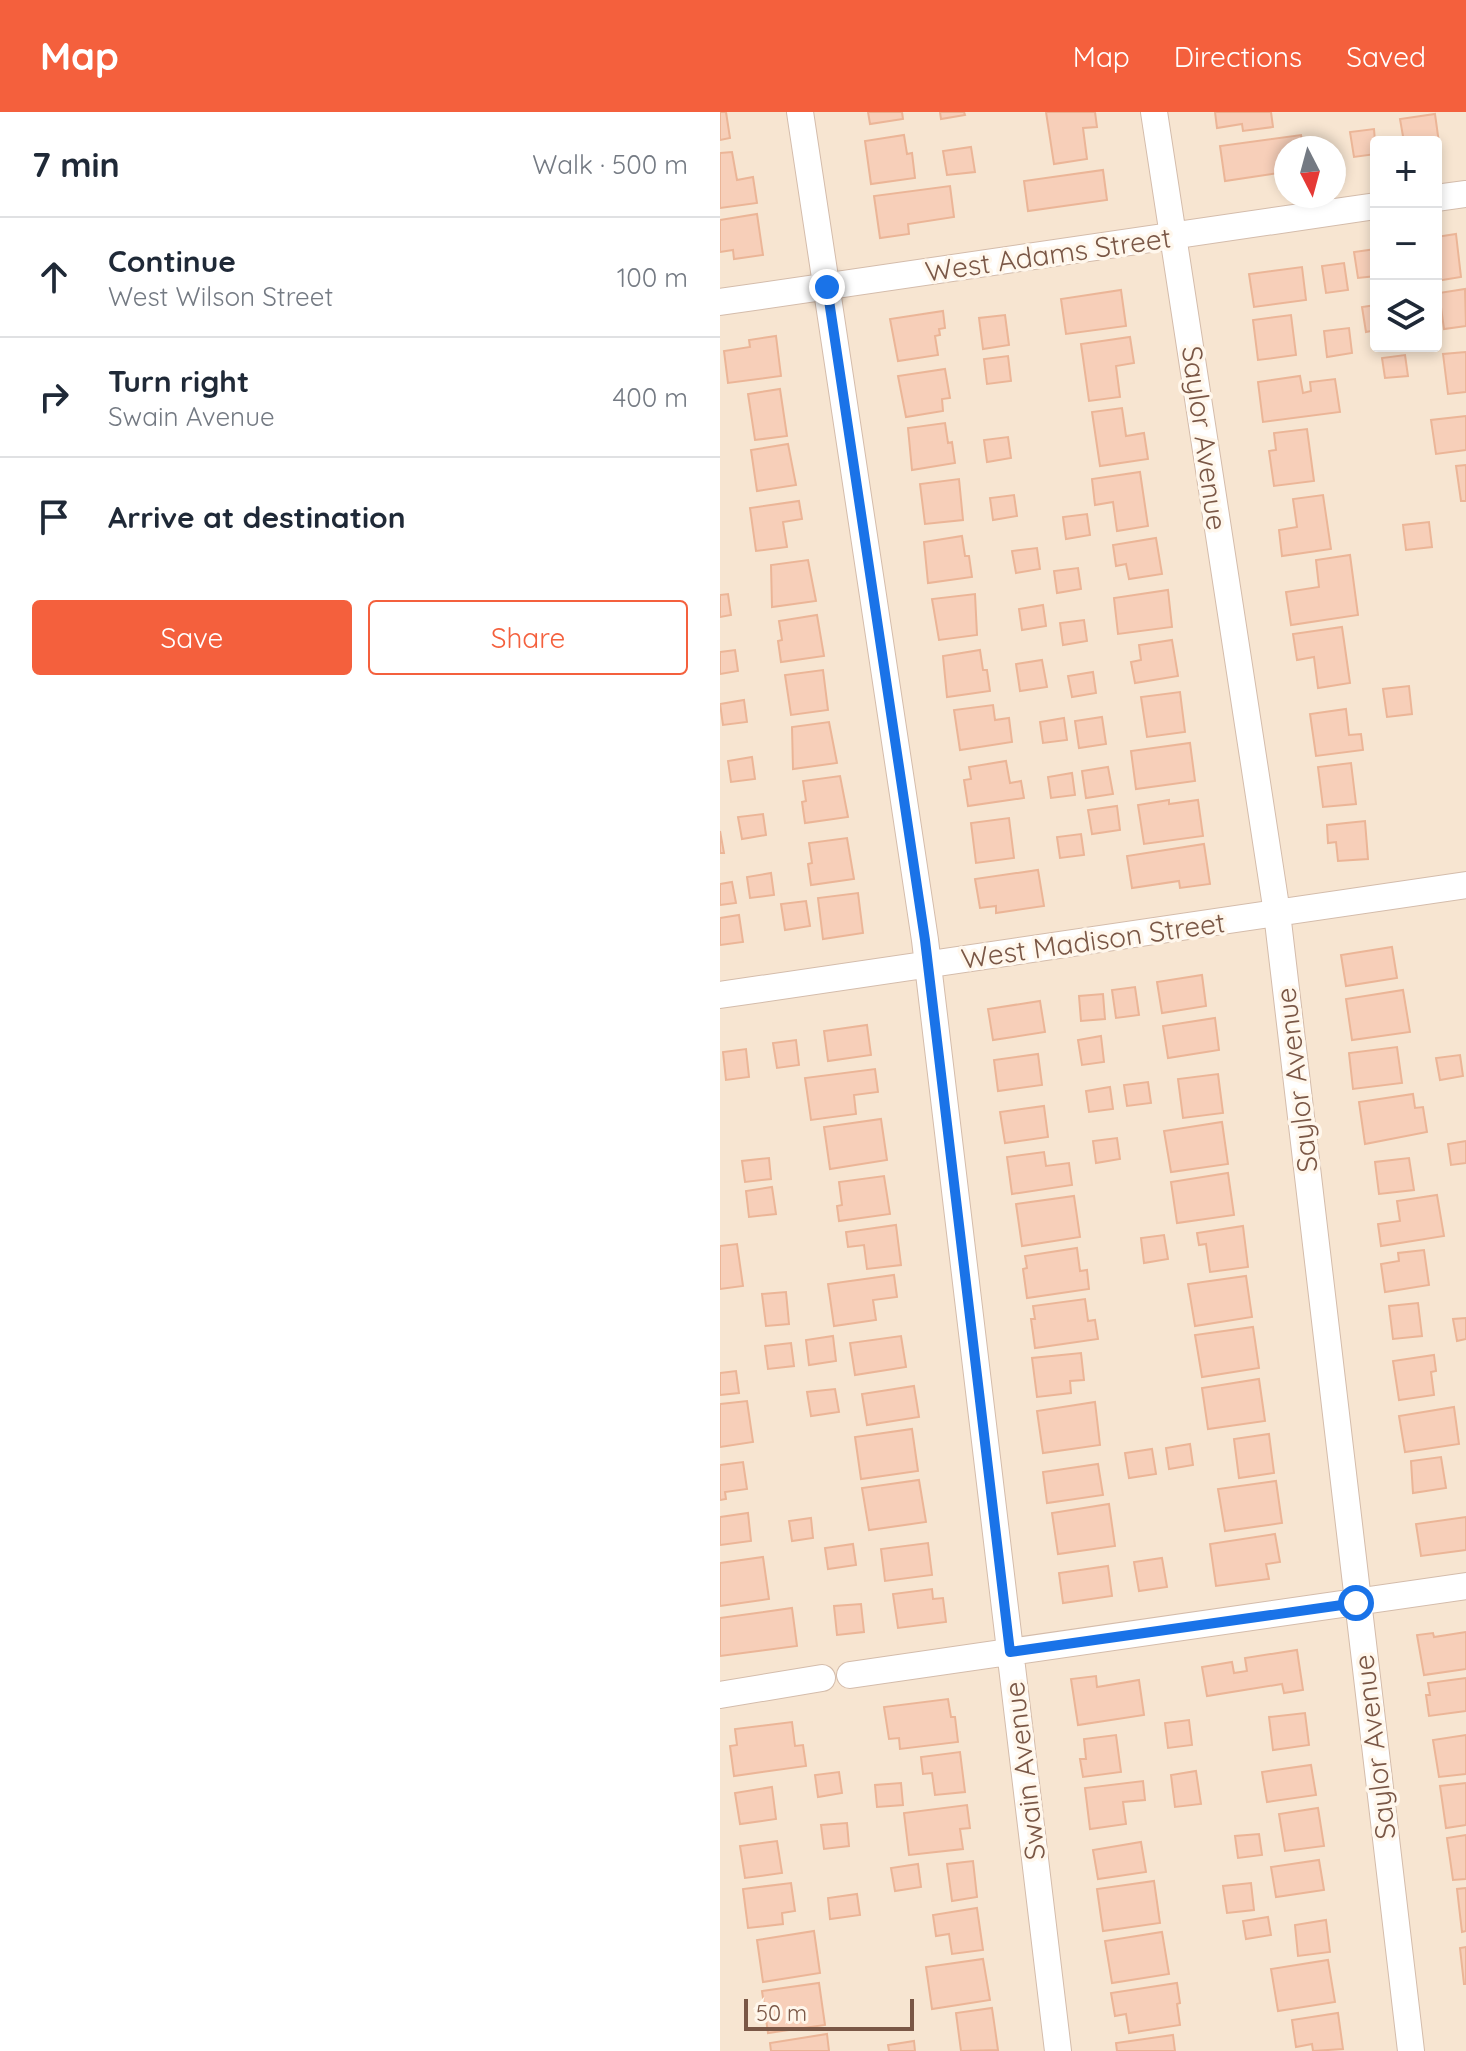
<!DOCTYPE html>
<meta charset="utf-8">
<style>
:root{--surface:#fff;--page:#f6f6f7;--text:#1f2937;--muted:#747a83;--line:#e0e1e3;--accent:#f4603d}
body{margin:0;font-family:Quicksand,sans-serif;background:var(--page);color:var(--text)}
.controls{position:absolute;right:24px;top:24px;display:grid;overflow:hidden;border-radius:8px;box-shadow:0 4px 12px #0003}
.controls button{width:72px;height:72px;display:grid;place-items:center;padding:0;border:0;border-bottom:2px solid var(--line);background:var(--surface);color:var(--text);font:40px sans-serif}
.compass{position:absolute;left:554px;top:24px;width:72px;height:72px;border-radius:50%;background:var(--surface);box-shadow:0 4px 12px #0003;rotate:174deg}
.scale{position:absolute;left:24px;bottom:20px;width:170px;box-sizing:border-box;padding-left:8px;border:4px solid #7a5746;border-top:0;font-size:22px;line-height:28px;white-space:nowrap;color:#7a5746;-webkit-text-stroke:6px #fff7ec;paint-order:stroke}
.stop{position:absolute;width:24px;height:24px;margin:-18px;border:6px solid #1a73e8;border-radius:50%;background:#fff}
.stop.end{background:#1a73e8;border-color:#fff;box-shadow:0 2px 8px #0008}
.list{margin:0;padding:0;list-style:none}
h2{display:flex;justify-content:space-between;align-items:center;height:104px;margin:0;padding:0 32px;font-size:34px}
h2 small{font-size:26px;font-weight:400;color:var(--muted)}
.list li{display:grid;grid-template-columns:52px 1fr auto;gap:24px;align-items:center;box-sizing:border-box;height:120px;padding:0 32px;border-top:2px solid var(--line)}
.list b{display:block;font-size:30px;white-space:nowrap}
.list p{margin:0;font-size:26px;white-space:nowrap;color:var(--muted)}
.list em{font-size:26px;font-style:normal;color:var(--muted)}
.actions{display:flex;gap:16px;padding:24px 32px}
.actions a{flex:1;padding:18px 0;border:2px solid var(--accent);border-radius:8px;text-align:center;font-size:28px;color:var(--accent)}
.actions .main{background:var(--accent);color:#fff}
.icon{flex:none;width:44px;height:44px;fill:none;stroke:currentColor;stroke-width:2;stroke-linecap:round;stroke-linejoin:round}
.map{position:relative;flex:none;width:746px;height:1939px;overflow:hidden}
header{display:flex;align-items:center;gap:48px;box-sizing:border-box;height:112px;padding:0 40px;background:var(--accent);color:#fff}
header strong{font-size:38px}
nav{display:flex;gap:44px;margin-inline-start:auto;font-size:28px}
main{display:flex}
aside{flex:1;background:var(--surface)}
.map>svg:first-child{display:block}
</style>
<header>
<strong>Map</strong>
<nav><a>Map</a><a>Directions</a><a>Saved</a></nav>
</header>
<main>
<aside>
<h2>7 min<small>Walk · 500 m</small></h2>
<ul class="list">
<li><svg class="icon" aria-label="ahead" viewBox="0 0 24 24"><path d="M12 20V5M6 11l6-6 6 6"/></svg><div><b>Continue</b><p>West Wilson Street</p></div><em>100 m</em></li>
<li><svg class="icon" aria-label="right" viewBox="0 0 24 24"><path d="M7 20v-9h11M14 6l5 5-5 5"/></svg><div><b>Turn right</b><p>Swain Avenue</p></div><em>400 m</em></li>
<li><svg class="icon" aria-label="arrive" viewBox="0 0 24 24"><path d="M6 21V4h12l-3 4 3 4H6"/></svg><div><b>Arrive at destination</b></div></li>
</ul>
<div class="actions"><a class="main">Save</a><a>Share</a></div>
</aside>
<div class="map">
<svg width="746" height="1939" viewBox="0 0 746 1939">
<rect width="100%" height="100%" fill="#fef3e4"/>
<!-- residential -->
<path fill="#f7e5d1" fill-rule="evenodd" d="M0 0H746V1939H0ZM656 30H716V234H656ZM566 36H614V84H566Z"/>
<!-- building -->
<path fill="#f7cfb9" stroke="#ebb597" stroke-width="2" d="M0 0H6L10 26 0 28Z
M148 0H182L183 7 150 12Z
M220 0H244L245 3 221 7Z
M326 0H375L377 15 363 16 367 47 334 52Z
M495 0H551L553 15 523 19 522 12 497 16Z
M715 2 719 31 684 30 680 7Z
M654 17 656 42 634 45 630 20Z
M184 23 187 42 192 41 195 66 151 72 145 29Z
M581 23 583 36H566V60L505 69 500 34Z
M251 35 255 60 227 63 223 39Z
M12 40 17 68 33 65 37 91 0 96V41Z
M383 58 387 88 308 99 304 69Z
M230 74 234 105 188 112 189 122 160 126 154 84Z
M37 102 43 143 14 147 13 138 0 140V108Z
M736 122 741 165 716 169V125Z
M656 137V164L638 166 634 140Z
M624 151 628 178 606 181 602 154Z
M582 155 586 188 534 195 529 162Z
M745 177 746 214 724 217 719 181Z
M401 178 406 214 346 222 341 187Z
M656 193V218L646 220 642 195Z
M223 199 225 216 219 217 220 223 215 224 218 243 178 249 170 207Z
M285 203 289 233 263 237 259 206Z
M571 203 576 243 538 248 533 208Z
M629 216 632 241 607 245 604 219Z
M56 224 61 264 8 271 4 239 30 235 29 228Z
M410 225 414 251 396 254 400 285 369 289 361 232Z
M746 240V280L728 282 723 242Z
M685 243 688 264 665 266 662 246Z
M288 244 291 269 267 272 264 247Z
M225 257 230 286 222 287 223 299 186 305 178 264Z
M580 264 583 281 591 279 590 270 615 267 620 300 543 310 538 270Z
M60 277 67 324 35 328 28 282Z
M402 296 406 324 424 321 428 347 380 354 372 300Z
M746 304V338L716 342 711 308Z
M225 311 228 331 232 330 235 351 192 358 188 316Z
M587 317 594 369 554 374 549 339 556 338 554 321Z
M288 325 291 346 267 350 264 328Z
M68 332 76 373 37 379 31 338Z
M746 353V389H741L736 354Z
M420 360 428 414 397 419 393 390 375 393 372 367Z
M239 367 243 408 205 412 200 372Z
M294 383 297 404 273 408 270 386Z
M603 383 611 437 562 444 559 418 577 415 573 387Z
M79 389 82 407 63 410 67 435 36 439 30 396Z
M367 402 370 423 346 427 343 405Z
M709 410 712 435 686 438 683 413Z
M242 424 245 444H249L252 465 208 471 204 430Z
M436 426 442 462 409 467 406 452 396 454 393 433Z
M317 436 320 457 296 461 292 439Z
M630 443 638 503 571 513 566 480 599 475 596 448Z
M88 448 96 489 52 495 51 453Z
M358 456 361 477 337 481 334 459Z
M448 478 452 515 398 522 394 486Z
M8 482 11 503 0 505V483Z
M255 482 257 523 219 528 212 487Z
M323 493 326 514 302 518 299 497Z
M97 503 104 544 61 550 58 529 62 528 59 509Z
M364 508 367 529 343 533 340 511Z
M622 515 630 571 598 576 594 545 577 548 573 522Z
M452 528 458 564 415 571 411 550 421 548 419 533Z
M15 538 18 559 0 562V540Z
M260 538 263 558H267L270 579 227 585 223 544Z
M322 548 327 575 300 579 296 552Z
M103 558 108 598 71 603 65 563Z
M373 560 376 581 352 585 348 564Z
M689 574 692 602 667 605 663 577Z
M460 580 465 620 427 625 421 585Z
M24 588 27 610 3 613 0 592Z
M273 593 275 608 289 606 292 630 240 638 234 598Z
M626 597 629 623 641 622 643 638 596 644 590 602Z
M382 605 386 632 359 636 355 609Z
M344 606 347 628 323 631 320 610Z
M109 610 117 651 73 657 72 615Z
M470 631 475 669 416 677 411 639Z
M32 645 35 667 11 670 8 649Z
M286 649 290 671 301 669 304 686 248 694 244 668 251 667 249 655Z
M631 651 636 692 603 695 598 655Z
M388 655 393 682 366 686 362 659Z
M352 661 355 683 331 686 328 665Z
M120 664 128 705 85 711 82 690 86 689 83 669Z
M449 688V692L478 688 483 724 424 732 418 693Z
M397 694 400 718 372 722 368 698Z
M43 702 46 723 22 727 18 705Z
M289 706 294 746 256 751 251 711Z
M645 709 648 747 618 749 616 730 608 731 607 713Z
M0 719 4 741H0Z
M361 722 364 743 340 746 337 725Z
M127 726 134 767 91 773 88 752 92 751 89 731Z
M484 732 490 772 460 776 459 769 412 776 407 744Z
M318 758 324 794 276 801V794L260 796 255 767Z
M51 761 54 783 30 786 27 765Z
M12 770 16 791 0 793V772Z
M138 781 143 821 103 827 98 786Z
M86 789 90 814 65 818 61 792Z
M19 803 23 830 0 833V806Z
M672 835 677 866 626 874 621 843Z
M482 863 486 894 442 901 437 870Z
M415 875 419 903 396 906 392 878Z
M683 878 690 920 632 928 626 887Z
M383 882 385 907 361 909 359 884Z
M320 889 325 920 273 928 268 897Z
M495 906 499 938 448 946 443 914Z
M147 913 151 943 108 949 104 919Z
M381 924 384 950 362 953 358 928Z
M76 928 79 953 57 956 53 931Z
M677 935 682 971 633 977 629 941Z
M26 937 29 965 6 968 3 940Z
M318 942 322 973 278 979 274 948Z
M740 943 743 964 720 968 716 946Z
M155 957 158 980 134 983 136 1002 91 1008 85 966Z
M498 962 503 1001 463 1006 458 967Z
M428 970 431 991 407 994 404 973Z
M390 975 393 997 369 1000 366 979Z
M693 982 695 996 703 995 707 1020 645 1032 639 990Z
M324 994 328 1025 285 1031 280 1000Z
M161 1007 167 1048 110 1057 104 1015Z
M502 1010 508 1052 451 1060 444 1019Z
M397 1026 400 1047 376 1051 373 1029Z
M746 1029V1051L731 1053 728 1032Z
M324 1040 326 1054 349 1051 352 1073 292 1082 287 1045Z
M49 1046 51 1067 25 1070 22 1049Z
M689 1046 694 1078 659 1082 655 1050Z
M508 1061 514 1103 457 1111 451 1070Z
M164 1064 170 1102 119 1109 117 1094 122 1093 119 1070Z
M52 1075 56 1102 29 1105 26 1079Z
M717 1083 724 1124 661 1134 658 1112 680 1109 677 1089Z
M354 1084 360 1125 302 1134 296 1092Z
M176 1113 181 1153 147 1157 144 1133 128 1135 126 1120Z
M523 1114 528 1155 490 1160 486 1132 479 1133 477 1121Z
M444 1123 448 1147 424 1151 421 1126Z
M17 1132 23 1174 0 1177V1134Z
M357 1136 360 1159 367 1158 369 1177 307 1186 303 1157 307 1156 305 1144Z
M704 1138 709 1173 665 1180 661 1152 679 1149 678 1141Z
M174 1163 177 1185 153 1188 156 1208 114 1214 108 1172Z
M526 1164 532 1205 475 1214 468 1172Z
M66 1180 69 1212 46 1214 42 1182Z
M365 1187 368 1209 375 1208 378 1227 315 1236 311 1207H315L313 1194Z
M698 1191 702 1224 673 1227 669 1194Z
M746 1206V1227L737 1229 733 1207Z
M533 1215 539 1256 482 1265 475 1223Z
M113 1224 116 1249 89 1253 86 1228Z
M181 1224 186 1255 135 1263 130 1231Z
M71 1231 74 1254 48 1257 45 1234Z
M361 1241 364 1268 350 1269 351 1281 317 1285 312 1246Z
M714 1243 716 1259 711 1260 714 1283 679 1288 673 1249Z
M16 1259 19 1281 0 1283V1261Z
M539 1267 545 1309 488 1317 482 1276Z
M194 1274 199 1305 147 1313 142 1282Z
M115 1277 119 1300 91 1304 87 1280Z
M27 1289 33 1330 0 1335V1292Z
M375 1290 380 1333 323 1341 317 1299Z
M734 1295 739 1332 685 1340 679 1304Z
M192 1317 198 1359 141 1367 135 1325Z
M549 1322 554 1361 519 1366 514 1327Z
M470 1332 473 1353 449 1357 446 1336Z
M432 1337 436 1362 409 1366 405 1341Z
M721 1345 726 1376 693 1381 691 1349Z
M23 1350 27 1377 5 1380 6 1387 0 1388V1353Z
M378 1352 383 1383 327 1391 323 1360Z
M199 1368 206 1410 149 1418 142 1376Z
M556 1369 562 1411 505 1419 498 1377Z
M389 1392 395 1434 338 1442 332 1401Z
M28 1401 31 1429 0 1433V1405Z
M746 1405V1438L701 1444 696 1412Z
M91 1406 93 1426 72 1429 69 1409Z
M555 1422 560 1450 546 1452 549 1467 496 1474 490 1432Z
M208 1431 212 1463 165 1469 161 1437Z
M133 1432 136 1453 108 1457 105 1436Z
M43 1445 49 1487 0 1494V1451Z
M442 1446 447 1475 419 1479 414 1450Z
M388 1454 392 1484 343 1491 339 1461Z
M212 1477 213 1487 223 1486 226 1510 178 1516 173 1482Z
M141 1492 144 1520 117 1523 114 1494Z
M72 1496 77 1534 0 1544V1506Z
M746 1520V1557L704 1563 697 1523 713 1521 714 1525Z
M577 1538 583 1578 564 1581 562 1572 487 1584 482 1555 512 1550 514 1561 527 1559 525 1546Z
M376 1564 377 1575 419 1568 424 1603 358 1613 351 1567Z
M746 1566V1599L709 1604 706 1583H710L708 1571Z
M228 1587 231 1605H235L238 1630 180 1637 179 1626 169 1627 164 1595Z
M585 1601 589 1633 553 1638 549 1605Z
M469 1608 472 1633 448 1636 445 1611Z
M72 1610 75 1634 83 1633 86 1654 14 1664 10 1634 17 1633 15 1617Z
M396 1623 401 1660 363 1665 360 1647H366L364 1627Z
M746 1623V1662L719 1665 713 1628Z
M240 1640 245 1680 215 1683 212 1661 203 1662 201 1645Z
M591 1653 596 1683 547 1690 542 1660Z
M476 1659 481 1692 455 1695 451 1663Z
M119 1660 122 1681 98 1685 95 1663Z
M423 1669 425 1688 403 1690 406 1712 370 1717 365 1676Z
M181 1671 183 1693 157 1695 155 1673Z
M746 1671V1713L726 1716 720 1674Z
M52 1675 56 1707 20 1712 15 1681Z
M247 1693 250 1716 240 1717 243 1737 189 1743 184 1701Z
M598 1696 604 1734 565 1739 559 1702Z
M127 1711 129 1734 104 1737 101 1713Z
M539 1722 542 1743 518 1746 515 1724Z
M746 1723V1767L733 1768 727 1726Z
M57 1729 62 1761 25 1766 20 1734Z
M421 1730 426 1760 378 1767 373 1738Z
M599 1748 604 1778 556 1785 551 1755Z
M253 1749 257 1785 232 1789 227 1752Z
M198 1752 201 1775 175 1779 171 1756Z
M434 1769 440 1811 383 1819 377 1777Z
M71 1771 75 1799 62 1801 63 1812 28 1816 23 1777Z
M531 1771 534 1798 507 1801 503 1774Z
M746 1776V1819L742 1820 737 1777Z
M137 1782 140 1803 110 1807 108 1786Z
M257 1796 263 1838 232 1842 229 1822 216 1824 213 1803Z
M548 1805 551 1823 526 1827 523 1809Z
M606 1808 610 1840 578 1844 575 1813Z
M94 1819 100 1861 43 1870 37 1828Z
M442 1820 449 1862 392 1871 385 1829Z
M746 1835V1872H744L740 1836Z
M263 1847 270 1888 212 1897 206 1855Z
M608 1848 615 1890 558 1899 551 1857Z
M99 1871 105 1913 48 1921 42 1879Z
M457 1871 460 1891 457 1892 460 1913 409 1921 406 1902 395 1904 391 1881Z
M272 1896 278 1938 241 1939 236 1901Z
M618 1901 623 1937 593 1939 592 1932 576 1935 572 1908Z
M107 1922 109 1939H51L50 1931Z
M453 1923 455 1939H397L396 1931Z
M194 1929 195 1939H169L168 1933Z"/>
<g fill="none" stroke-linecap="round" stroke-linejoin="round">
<!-- street casing -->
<g stroke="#d4bcab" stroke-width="28">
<path id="street" d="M80 0 205 828 338 1939
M434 0 557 801 691 1939
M716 86 746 82
M0 190 656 94
M0 883 746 773
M130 1563 746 1474
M0 1583 102 1566"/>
</g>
<!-- street -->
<use href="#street" stroke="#fff" stroke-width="26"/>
</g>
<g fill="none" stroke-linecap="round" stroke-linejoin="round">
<!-- route -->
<path stroke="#1a73e8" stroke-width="10" d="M107 175 205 828 290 1540 636 1491"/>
</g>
<g text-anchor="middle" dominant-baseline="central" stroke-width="7" stroke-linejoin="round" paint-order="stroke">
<!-- street labels -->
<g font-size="28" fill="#7a5746" stroke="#fff7ec">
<text transform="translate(328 142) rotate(-8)">West Adams Street</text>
<text transform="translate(485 326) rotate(82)">Saylor Avenue</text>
<text transform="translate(373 828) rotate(-8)">West Madison Street</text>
<text transform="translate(576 968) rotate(-97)">Saylor Avenue</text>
<text transform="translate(654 1635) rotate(-97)">Saylor Avenue</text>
<text transform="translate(304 1659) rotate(-97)">Swain Avenue</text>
</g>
</g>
</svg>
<div class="controls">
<button>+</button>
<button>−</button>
<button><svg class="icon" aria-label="layers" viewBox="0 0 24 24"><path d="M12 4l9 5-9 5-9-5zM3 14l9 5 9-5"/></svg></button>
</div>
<svg class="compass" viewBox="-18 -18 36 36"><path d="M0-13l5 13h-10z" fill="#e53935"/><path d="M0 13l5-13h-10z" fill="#747a83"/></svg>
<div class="scale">50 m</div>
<div class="stop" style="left:636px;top:1491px"></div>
<div class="stop end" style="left:107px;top:175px"></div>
</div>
</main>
